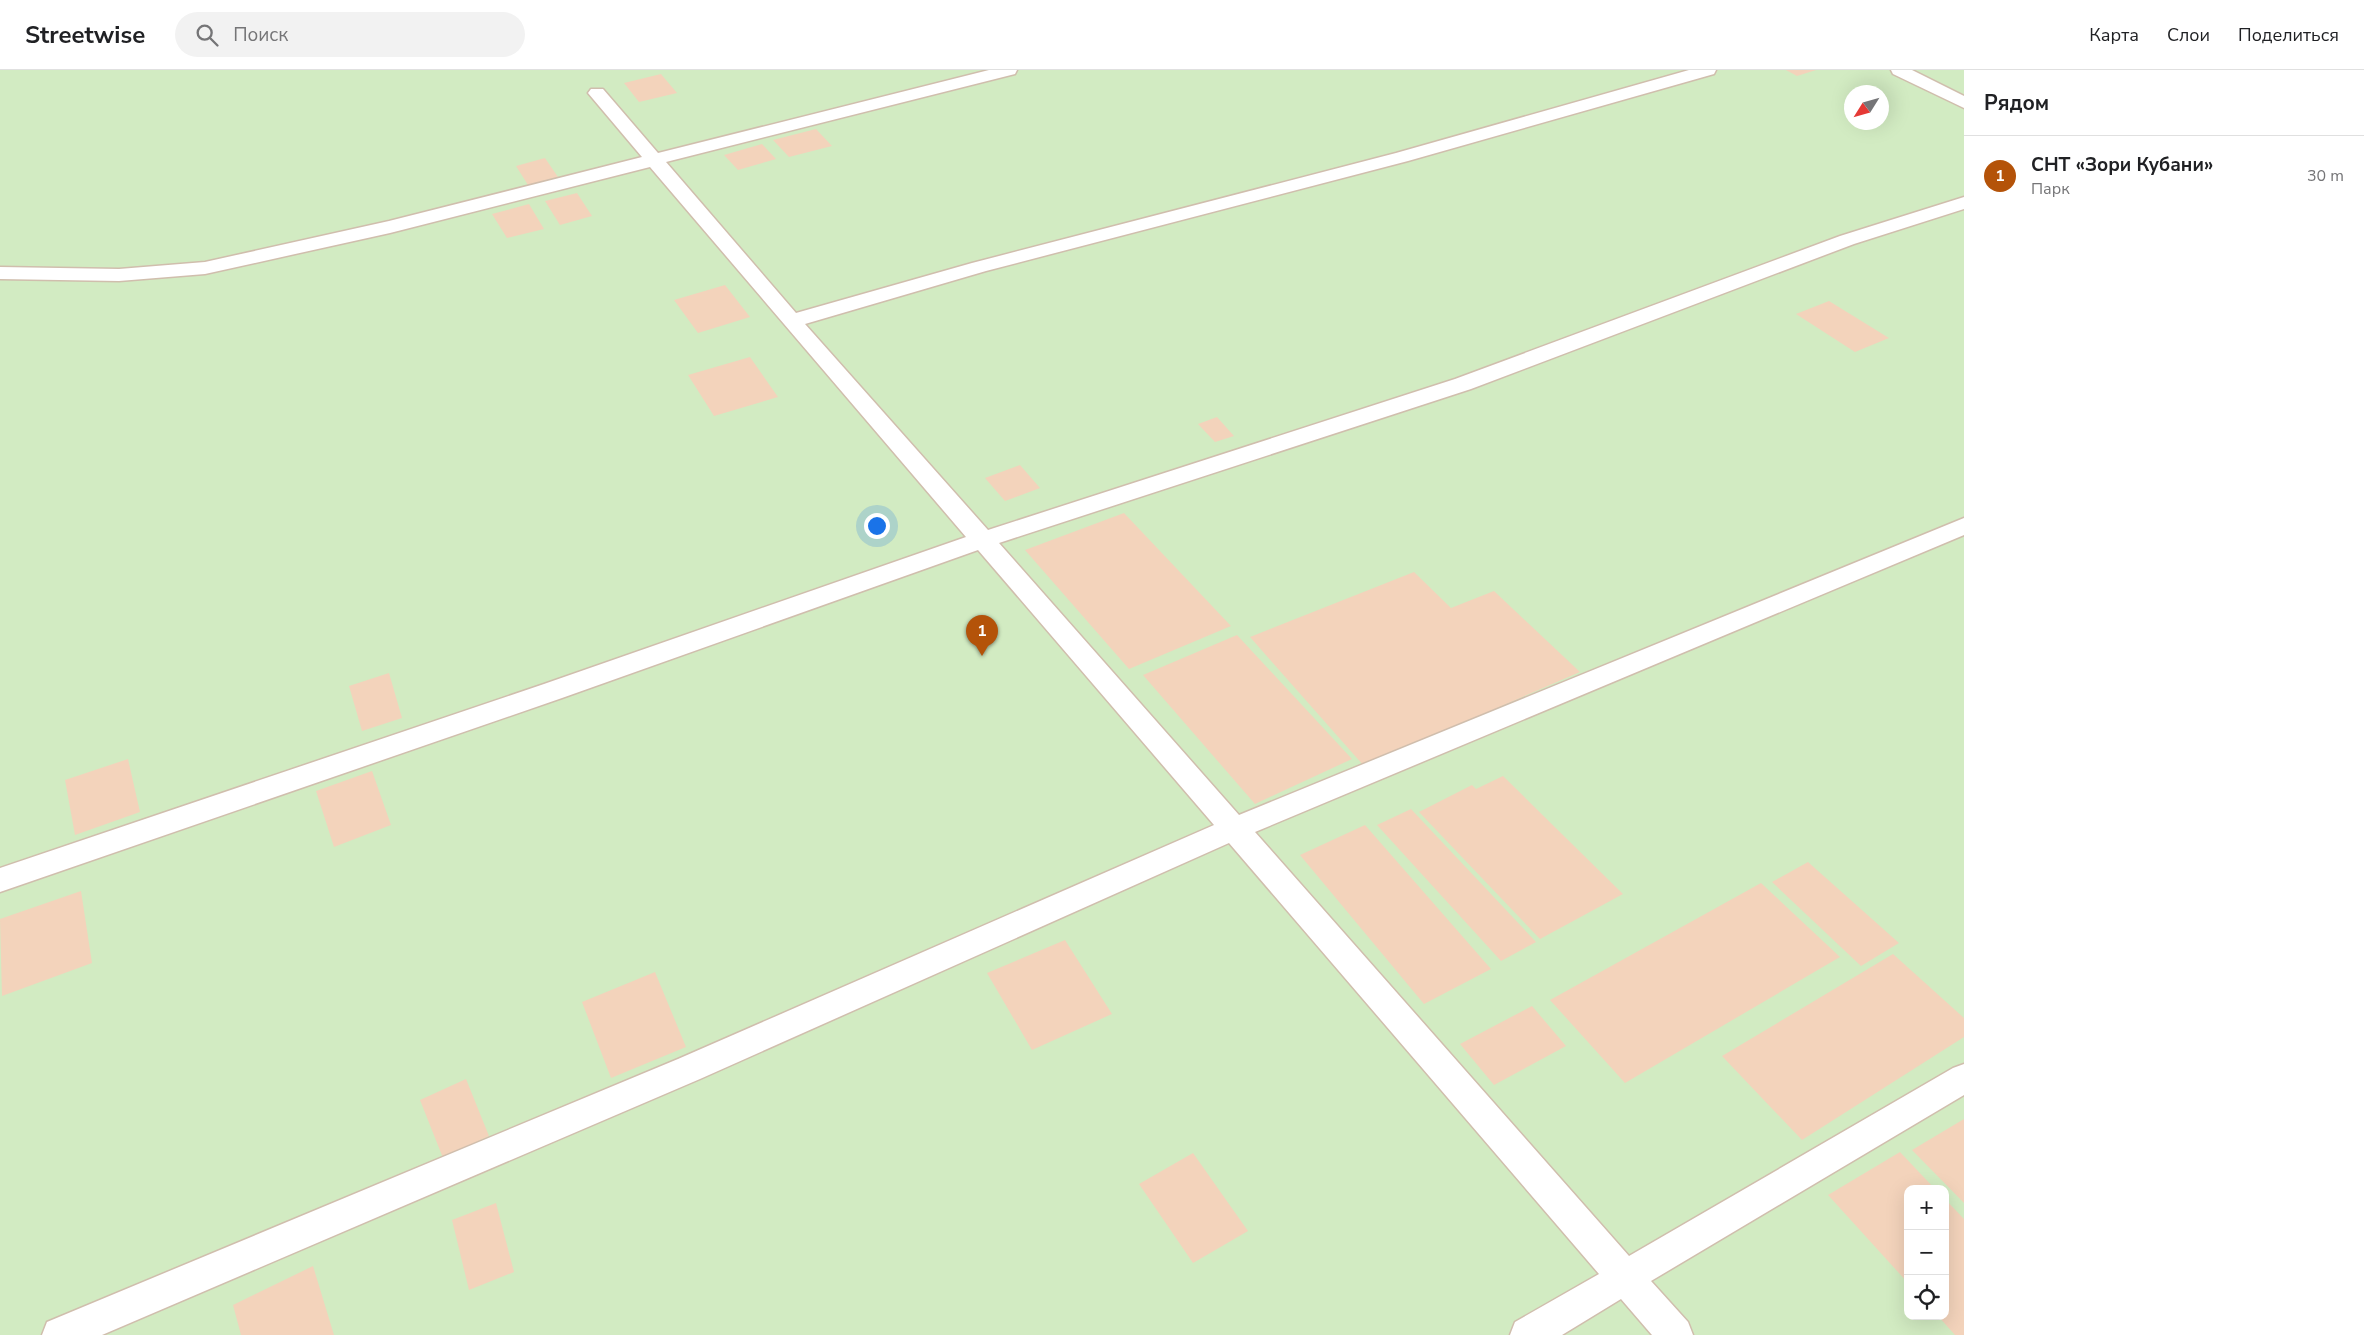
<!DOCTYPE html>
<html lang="ru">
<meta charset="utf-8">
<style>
:root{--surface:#fff;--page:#f2f2f2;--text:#202124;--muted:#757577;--line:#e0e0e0;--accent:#b45309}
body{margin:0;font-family:"Nunito Sans",sans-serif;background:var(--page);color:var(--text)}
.controls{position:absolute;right:15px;bottom:15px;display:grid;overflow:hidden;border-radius:10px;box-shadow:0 5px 20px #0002}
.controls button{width:45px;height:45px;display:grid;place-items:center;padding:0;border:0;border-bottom:1px solid var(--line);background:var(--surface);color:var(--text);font:25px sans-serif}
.compass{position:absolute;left:1844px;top:15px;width:45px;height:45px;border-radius:50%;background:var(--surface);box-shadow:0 5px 20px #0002;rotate:233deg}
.you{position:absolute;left:876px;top:455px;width:18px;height:18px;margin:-12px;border:4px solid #fff;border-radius:50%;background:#1a73e8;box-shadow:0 0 0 8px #1a73e833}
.badge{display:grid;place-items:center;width:32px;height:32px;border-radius:50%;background:var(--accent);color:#fff;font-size:16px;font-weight:700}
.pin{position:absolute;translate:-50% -41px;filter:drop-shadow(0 1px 2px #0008)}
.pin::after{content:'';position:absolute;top:26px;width:18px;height:15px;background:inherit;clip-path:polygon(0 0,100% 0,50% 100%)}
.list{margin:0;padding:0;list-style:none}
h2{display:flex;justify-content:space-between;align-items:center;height:65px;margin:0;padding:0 20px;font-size:21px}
h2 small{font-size:16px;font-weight:400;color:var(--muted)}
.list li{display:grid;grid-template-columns:32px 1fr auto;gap:15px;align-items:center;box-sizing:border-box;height:80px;padding:0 20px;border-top:1px solid var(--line)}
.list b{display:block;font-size:19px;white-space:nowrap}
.list p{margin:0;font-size:16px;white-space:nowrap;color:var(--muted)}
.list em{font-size:16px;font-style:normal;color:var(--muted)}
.icon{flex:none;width:28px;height:28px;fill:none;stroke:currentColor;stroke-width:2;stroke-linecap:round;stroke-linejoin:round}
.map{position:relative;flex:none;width:1964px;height:1265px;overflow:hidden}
header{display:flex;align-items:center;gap:30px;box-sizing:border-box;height:70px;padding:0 25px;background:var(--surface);border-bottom:1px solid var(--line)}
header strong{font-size:24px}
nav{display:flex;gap:28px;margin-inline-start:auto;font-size:18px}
.search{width:350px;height:45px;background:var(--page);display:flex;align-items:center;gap:12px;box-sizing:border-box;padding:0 18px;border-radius:28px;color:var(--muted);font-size:19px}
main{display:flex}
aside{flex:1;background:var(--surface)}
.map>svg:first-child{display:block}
</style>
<header>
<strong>Streetwise</strong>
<div class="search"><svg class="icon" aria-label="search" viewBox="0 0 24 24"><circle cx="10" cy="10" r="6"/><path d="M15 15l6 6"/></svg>Поиск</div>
<nav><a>Карта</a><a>Слои</a><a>Поделиться</a></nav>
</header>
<main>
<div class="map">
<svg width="1964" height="1265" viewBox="0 0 1964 1265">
<rect width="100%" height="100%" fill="#fdf4e4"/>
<!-- green -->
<path fill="#d2ebc2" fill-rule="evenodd" d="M0 0H1964V1265H0ZM1852 22H1882V52H1852ZM1908 1119H1945V1246H1908Z"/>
<!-- building -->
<path fill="#f3d3bb" d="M1786 0H1816L1797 6Z
M661 4 677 23 639 32 624 13Z
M816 59 832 76 789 87 773 70Z
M762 74 776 89 738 100 724 85Z
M545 88 558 107 528 115 516 96Z
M577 123 592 146 560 155 545 131Z
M529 134 544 159 507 168 492 144Z
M725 215 750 247 698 263 674 230Z
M1829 231 1889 268 1855 282 1796 244Z
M750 287 778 327 714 346 688 305Z
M1217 347 1234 366 1215 372 1198 354Z
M1020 395 1040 418 1005 431 985 408Z
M1124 443 1231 556 1129 599 1025 480Z
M1414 502 1451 538 1494 521 1580 602 1364 696 1250 567Z
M1237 565 1352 689 1255 734 1143 605Z
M389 603 402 648 362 661 349 616Z
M128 689 140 742 75 765 65 710Z
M372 701 391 755 334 777 316 721Z
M1503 706 1623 824 1540 869 1419 742 1472 715 1476 719Z
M1411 739 1536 872 1501 891 1377 755Z
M1365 755 1491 899 1424 934 1300 785Z
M1808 792 1899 873 1861 896 1772 812Z
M1761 813 1840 887 1625 1013 1550 930Z
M81 821 92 893 2 926 0 849Z
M1065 870 1112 944 1032 980 987 903Z
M1893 884 1964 948V967L1802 1070 1722 986Z
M655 902 686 977 611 1008 582 932Z
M1532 936 1566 976 1494 1015 1460 974Z
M466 1009 489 1066 443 1088 420 1030Z
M1964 1049V1133L1912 1080Z
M1900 1082 1935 1119H1908V1213L1828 1125Z
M1193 1083 1248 1161 1193 1193 1139 1114Z
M1945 1129 1964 1149V1265H1955L1938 1246H1945Z
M496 1133 514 1202 469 1220 452 1150Z
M313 1196 334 1265H241L233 1235Z"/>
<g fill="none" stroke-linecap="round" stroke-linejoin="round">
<!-- service casing -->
<g stroke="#d0bead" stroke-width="3">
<path id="service" d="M989 0H1017L1015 4 666 92 796 243 972 193 1396 83 1689 0H1716L1714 4 1408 91 986 201 805 254 988 460 1455 309 1840 166 1964 127V139L1854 174 1471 319 999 473 1239 745 1964 448V465L1255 762 1629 1186 1953 998 1964 994V1025L1651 1211 1688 1252 1693 1265H1652L1621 1229 1562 1265H1510L1515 1252 1599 1204 1229 773 700 1009 102 1265H42L47 1252 678 989 1214 755 978 480 562 628 0 822V798L544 614 966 467 650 97 390 163 205 204 119 211 0 209V197L119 199 205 192 389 151 642 87 588 23 591 19H603L658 83Z
M1891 0H1912L1964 26V38L1893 4Z"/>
</g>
<!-- service -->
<use href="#service" fill="#fff" fill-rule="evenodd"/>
</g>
</svg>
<div class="controls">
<button>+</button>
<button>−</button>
<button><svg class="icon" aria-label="locate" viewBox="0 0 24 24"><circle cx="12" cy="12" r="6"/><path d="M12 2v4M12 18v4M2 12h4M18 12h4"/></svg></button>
</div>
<svg class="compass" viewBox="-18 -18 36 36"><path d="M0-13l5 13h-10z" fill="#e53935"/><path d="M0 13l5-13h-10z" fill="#757577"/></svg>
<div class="you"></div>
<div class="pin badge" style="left:982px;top:586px">1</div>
</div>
<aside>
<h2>Рядом<small></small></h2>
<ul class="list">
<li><span class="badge">1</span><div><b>СНТ «Зори Кубани»</b><p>Парк</p></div><em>30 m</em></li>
</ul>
</aside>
</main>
